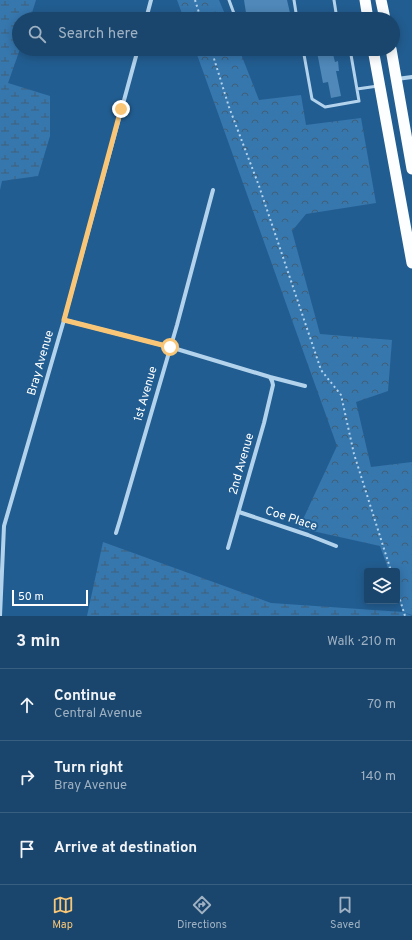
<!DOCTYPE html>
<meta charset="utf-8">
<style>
:root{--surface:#1a466d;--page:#234d72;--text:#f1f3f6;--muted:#9fb1c2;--line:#385e80;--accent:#f8c676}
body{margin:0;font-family:Overpass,sans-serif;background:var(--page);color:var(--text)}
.controls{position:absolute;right:12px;bottom:12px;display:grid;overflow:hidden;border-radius:4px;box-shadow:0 2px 10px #0003}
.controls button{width:36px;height:36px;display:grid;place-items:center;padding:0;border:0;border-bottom:1px solid var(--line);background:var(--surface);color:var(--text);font:20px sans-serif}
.scale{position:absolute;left:12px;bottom:10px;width:76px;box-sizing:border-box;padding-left:4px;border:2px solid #fff;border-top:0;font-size:11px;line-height:14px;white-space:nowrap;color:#fff;-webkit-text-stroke:3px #225d91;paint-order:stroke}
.stop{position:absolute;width:12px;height:12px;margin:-9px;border:3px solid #f8c676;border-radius:50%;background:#fff}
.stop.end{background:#f8c676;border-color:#fff;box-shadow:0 1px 4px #0008}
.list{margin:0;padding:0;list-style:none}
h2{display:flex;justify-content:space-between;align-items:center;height:52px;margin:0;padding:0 16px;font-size:17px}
h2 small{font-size:13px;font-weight:400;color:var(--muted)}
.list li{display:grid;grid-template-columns:26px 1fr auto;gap:12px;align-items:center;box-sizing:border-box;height:72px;padding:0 16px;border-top:1px solid var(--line)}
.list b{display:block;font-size:15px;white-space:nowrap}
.list p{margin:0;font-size:13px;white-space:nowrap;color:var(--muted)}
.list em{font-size:13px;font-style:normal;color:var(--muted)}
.icon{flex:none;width:22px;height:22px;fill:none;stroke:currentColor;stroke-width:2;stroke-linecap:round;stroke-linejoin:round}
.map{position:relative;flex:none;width:412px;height:616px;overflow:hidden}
.search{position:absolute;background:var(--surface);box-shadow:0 2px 10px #0003;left:12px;right:12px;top:12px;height:44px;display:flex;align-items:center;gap:10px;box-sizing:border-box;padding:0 14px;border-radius:22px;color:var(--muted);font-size:15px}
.sheet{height:268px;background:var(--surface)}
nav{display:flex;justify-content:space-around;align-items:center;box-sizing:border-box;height:56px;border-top:1px solid var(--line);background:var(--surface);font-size:11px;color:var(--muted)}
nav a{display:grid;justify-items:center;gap:2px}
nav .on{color:var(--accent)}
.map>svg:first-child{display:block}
</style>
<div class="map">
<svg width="412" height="616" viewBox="0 0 412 616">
<defs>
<pattern id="forest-crowns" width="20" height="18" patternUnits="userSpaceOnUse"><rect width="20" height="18" fill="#3677ae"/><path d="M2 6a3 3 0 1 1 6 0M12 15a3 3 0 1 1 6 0" fill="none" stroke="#425f78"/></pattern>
<pattern id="wetland-marsh" width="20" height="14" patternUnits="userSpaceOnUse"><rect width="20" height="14" fill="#3677ae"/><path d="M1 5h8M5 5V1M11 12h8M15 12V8" fill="none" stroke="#425f78"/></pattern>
</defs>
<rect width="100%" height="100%" fill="#225d91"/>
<!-- forest -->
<path fill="url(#forest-crowns)" d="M177 0H219L227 19H184Z
M195 49H239L259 100 301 95 306 125 361 118 376 203 306 214 292 231 320 334 392 340 388 391 356 402 371 467 412 462V615L403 612 397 595V571H389L380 546 299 528 337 446Z"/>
<!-- wetland -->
<path fill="url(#wetland-marsh)" d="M0 0H36L30 19H19L20 49 8 83 50 96V136L38 176 2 181 0 190Z
M103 542 271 603 403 612 412 616H87Z"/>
<!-- building -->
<path fill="#4f88b9" d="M244 0H287L290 13 256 19H247Z
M332 50 335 62 338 61 339 71H336L341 96 331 98 328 82 323 83 317 52Z"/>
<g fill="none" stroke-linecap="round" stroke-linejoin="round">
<!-- path -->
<path stroke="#b3d3ed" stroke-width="2" stroke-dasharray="2 3" stroke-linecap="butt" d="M195 0 201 19
M211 49 229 107 259 186 321 370 341 395 354 454 391 571
M397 590 405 616"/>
<!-- service -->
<path stroke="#b3d3ed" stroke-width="3" d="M229 0 236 19
M294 0 297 19
M334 0 337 19
M303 49 312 99 325 107 359 101 350 49
M357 89 378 86"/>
<!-- minor -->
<path stroke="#b3d3ed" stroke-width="4" d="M146 19 151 0
M397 79 412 77
M64 320 170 347 270 377 272 381 273 385 264 423 228 548
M270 377 305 386
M239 512 308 535 336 546
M116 533 120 520 177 325 213 190
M0 616 4 526 64 320 138 49"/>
<!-- trunk -->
<path stroke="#fcfeff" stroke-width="11" d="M365 0 368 19
M381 0 385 19
M373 49 412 263
M391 49 412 169"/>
</g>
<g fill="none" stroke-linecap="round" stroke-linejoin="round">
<!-- route -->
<path stroke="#f8c676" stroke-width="5" d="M121 109 64 320 170 347"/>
</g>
<g text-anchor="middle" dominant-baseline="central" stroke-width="4" stroke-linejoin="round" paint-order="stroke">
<!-- street labels -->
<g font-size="12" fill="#fff" stroke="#225d91">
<text transform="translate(41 363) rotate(-74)">Bray Avenue</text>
<text transform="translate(146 394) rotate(-74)">1st Avenue</text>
<text transform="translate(242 464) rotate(-74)">2nd Avenue</text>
<text transform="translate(291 519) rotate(18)">Coe Place</text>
</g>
</g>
</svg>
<div class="controls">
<button><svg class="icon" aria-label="layers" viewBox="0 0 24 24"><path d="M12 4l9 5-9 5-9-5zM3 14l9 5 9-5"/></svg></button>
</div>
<div class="scale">50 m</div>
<div class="stop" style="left:170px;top:347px"></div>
<div class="stop end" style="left:121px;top:109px"></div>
<div class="search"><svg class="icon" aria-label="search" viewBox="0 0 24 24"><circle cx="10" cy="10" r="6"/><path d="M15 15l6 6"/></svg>Search here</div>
</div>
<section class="sheet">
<h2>3 min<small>Walk · 210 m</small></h2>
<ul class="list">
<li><svg class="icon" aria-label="ahead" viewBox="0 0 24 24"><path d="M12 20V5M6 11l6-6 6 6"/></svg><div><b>Continue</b><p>Central Avenue</p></div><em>70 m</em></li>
<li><svg class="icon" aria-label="right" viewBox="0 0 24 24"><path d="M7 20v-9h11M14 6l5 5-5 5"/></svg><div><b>Turn right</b><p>Bray Avenue</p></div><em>140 m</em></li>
<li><svg class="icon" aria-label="arrive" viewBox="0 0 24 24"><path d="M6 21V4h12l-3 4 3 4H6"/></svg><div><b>Arrive at destination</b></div></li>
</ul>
</section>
<nav>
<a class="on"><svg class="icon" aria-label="map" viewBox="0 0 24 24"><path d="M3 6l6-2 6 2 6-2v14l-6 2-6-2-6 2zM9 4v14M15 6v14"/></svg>Map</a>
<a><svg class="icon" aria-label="directions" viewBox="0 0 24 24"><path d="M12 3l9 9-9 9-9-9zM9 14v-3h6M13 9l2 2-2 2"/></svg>Directions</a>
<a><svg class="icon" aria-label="saved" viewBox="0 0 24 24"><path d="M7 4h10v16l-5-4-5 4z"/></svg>Saved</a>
</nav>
